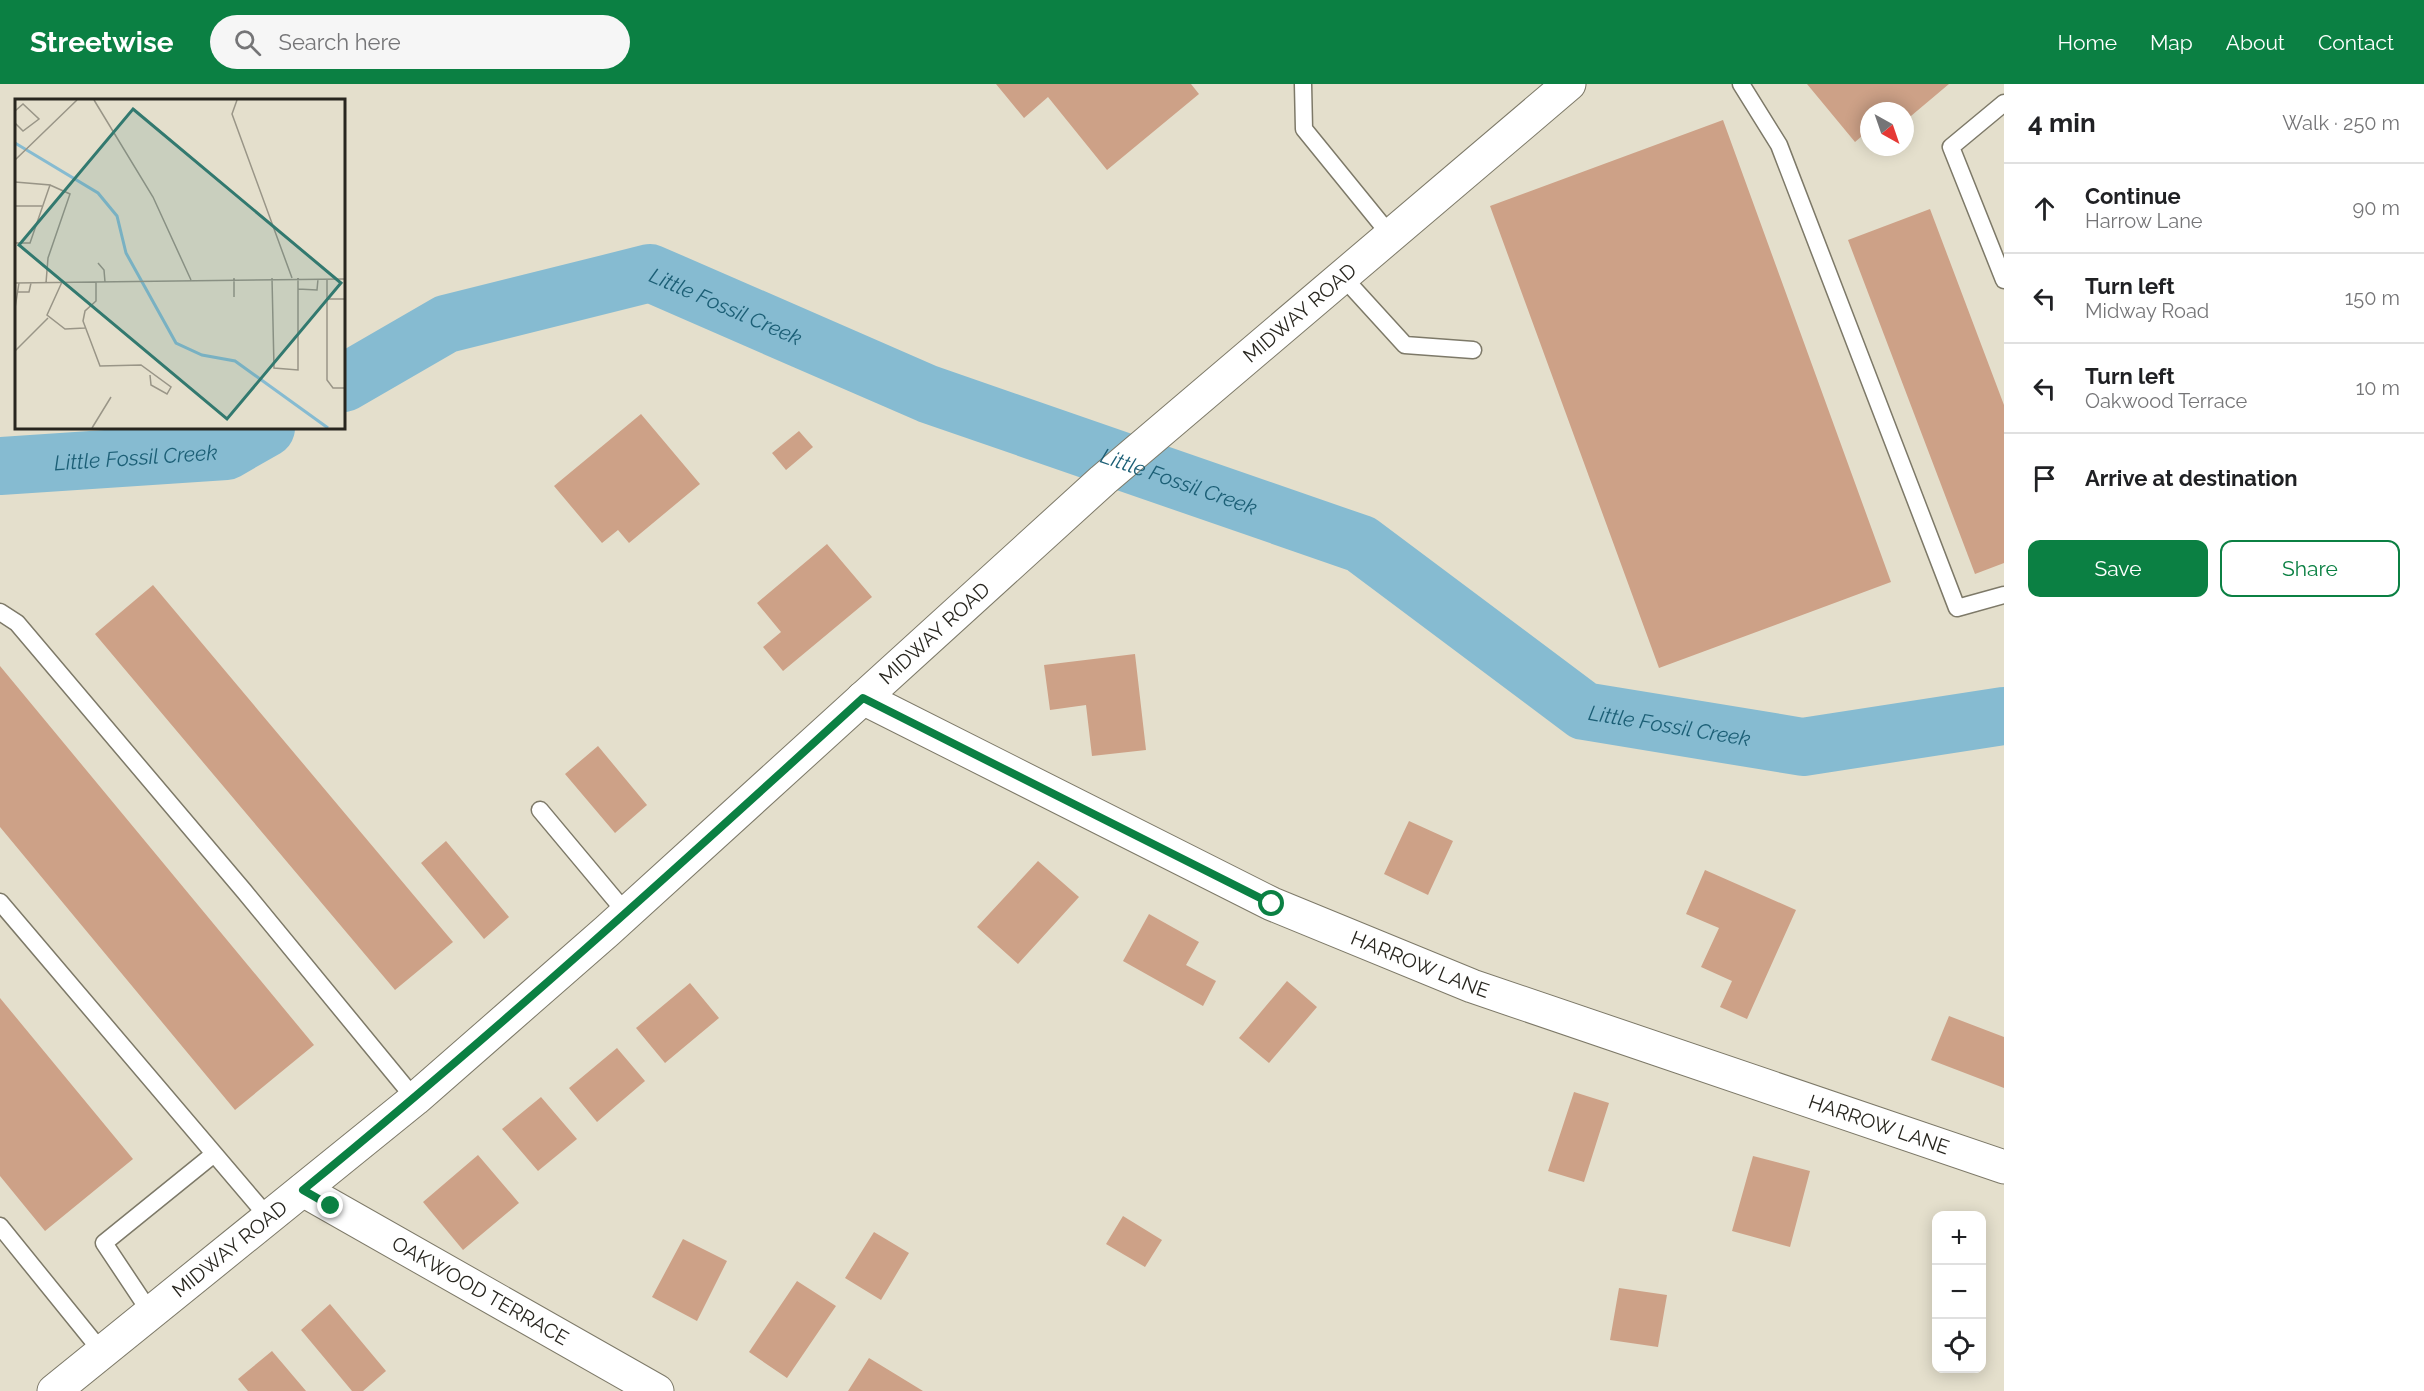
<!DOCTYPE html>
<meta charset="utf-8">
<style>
:root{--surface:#fff;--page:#f6f6f6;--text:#202124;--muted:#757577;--line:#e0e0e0;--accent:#0b8043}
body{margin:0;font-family:Raleway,sans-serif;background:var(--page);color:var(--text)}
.controls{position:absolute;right:18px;bottom:18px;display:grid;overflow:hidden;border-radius:12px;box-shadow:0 3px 15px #0003}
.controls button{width:54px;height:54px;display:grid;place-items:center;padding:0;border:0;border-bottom:2px solid var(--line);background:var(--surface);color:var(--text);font:30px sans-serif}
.compass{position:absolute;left:1860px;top:18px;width:54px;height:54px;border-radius:50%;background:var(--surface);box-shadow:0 3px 15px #0003;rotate:140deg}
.stop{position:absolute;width:18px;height:18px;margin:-14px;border:4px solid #0b8043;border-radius:50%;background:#fff}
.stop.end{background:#0b8043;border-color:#fff;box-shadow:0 2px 6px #0008}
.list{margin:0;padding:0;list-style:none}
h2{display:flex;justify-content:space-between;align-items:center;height:78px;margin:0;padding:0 24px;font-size:26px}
h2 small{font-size:20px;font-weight:400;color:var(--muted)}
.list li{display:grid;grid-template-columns:39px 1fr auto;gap:18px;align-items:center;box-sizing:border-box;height:90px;padding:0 24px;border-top:2px solid var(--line)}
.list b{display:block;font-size:22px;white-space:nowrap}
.list p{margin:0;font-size:20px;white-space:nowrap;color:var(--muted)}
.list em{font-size:20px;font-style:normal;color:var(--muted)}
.actions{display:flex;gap:12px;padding:18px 24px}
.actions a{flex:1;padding:14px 0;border:2px solid var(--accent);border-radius:12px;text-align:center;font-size:21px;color:var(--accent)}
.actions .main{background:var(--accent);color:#fff}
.icon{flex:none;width:33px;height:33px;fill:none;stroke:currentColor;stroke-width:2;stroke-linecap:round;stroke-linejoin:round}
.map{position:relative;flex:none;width:2004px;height:1307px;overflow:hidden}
header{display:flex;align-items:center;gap:36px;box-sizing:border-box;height:84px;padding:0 30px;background:var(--accent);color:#fff}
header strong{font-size:28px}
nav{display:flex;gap:33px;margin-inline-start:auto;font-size:21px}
.search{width:420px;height:54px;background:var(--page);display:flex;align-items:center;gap:15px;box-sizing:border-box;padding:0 21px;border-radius:33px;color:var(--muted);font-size:22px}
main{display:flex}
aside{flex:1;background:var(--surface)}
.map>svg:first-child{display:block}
</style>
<header>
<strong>Streetwise</strong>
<div class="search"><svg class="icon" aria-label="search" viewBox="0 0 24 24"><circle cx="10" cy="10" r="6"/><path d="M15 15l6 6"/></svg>Search here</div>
<nav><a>Home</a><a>Map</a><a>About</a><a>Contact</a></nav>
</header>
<main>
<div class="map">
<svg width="2004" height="1307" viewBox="0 0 2004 1307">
<rect width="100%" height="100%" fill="#e4dfcc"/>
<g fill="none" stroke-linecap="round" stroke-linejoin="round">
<!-- river -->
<g stroke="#86bbd1" stroke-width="58">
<path id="s1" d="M344 299 446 240 650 189 928 310 1361 460 1584 627 1803 663 2004 632"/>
<path id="s2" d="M0 382 226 367 266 344"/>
</g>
</g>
<!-- building -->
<path fill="#cda187" d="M996 0H1191L1199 10 1107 86 1048 13 1024 34Z
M1807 0H1949L1905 37V27H1869V46L1855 58Z
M1723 36 1891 498 1659 584 1490 122Z
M1930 125 2004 321V479L1975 490 1848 156Z
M641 330 700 400 629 459 618 446 602 459 554 402Z
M799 347 813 363 786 386 772 369Z
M827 460 872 513 783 587 763 563 781 548 757 519Z
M153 501 453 858 395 906 95 550Z
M1135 570 1146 666 1092 672 1086 621 1050 626 1044 581Z
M0 582 314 961 235 1026 0 743Z
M598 662 647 721 615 749 565 690Z
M1409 737 1453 757 1428 811 1384 790Z
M446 757 509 833 484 855 421 779Z
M1038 777 1079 813 1018 880 977 843Z
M1705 786 1796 826 1747 935 1720 923 1732 897 1701 883 1719 844 1686 830Z
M1149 830 1199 858 1186 881 1216 897 1203 922 1123 877Z
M1287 897 1317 923 1269 979 1239 954Z
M690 899 719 934 665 979 636 944Z
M0 914 133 1075 45 1147 0 1092Z
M1949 932 2004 953V1004L1931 976Z
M617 964 645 997 597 1038 569 1004Z
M1574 1008 1609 1019 1584 1098 1548 1087Z
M541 1013 577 1055 538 1087 502 1045Z
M478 1071 519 1119 463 1166 423 1118Z
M1753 1072 1810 1087 1790 1163 1732 1147Z
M1123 1132 1162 1156 1145 1183 1106 1160Z
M874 1148 909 1169 881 1216 845 1194Z
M683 1155 727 1177 697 1237 652 1213Z
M797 1197 836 1222 787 1294 749 1268Z
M1619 1204 1667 1211 1658 1263 1610 1256Z
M330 1220 386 1287 363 1307H352L301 1246Z
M272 1267 306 1307H248L238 1295Z
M869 1274 923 1307H848Z"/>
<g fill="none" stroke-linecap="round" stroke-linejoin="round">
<!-- service casing -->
<g stroke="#7d7968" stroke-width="19">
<path id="service" d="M1303 0 1304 45 1391 152
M1741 0 1779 61 1957 524 2004 511
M2004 19 1951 63 2004 196
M1343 193 1405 261 1473 266
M0 528 17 539 244 807 415 1015
M540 726 627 830
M0 818 268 1133
M0 1142 102 1268
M150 1228 104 1159 214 1070"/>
</g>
<!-- minor casing -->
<g stroke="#7d7968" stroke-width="35">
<g id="minor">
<path id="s3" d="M863 614 1272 820 1472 902 2004 1083"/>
<path id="s4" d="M303 1106 657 1307"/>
</g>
</g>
<!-- secondary casing -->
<g stroke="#7d7968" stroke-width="35">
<g id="secondary">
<path id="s5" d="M54 1307 415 1015 607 847 1103 396 1569 0"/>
</g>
</g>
<!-- service -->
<use href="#service" stroke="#fff" stroke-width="16"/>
<!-- minor -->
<use href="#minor" stroke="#fff" stroke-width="33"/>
<!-- secondary -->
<use href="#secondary" stroke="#fff" stroke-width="33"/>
</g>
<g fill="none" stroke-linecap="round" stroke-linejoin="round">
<!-- route -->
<path stroke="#0b8043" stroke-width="8" d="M331 1122 303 1106C495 949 679 782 863 614L1272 820"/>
</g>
<g text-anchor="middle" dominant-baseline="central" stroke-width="4.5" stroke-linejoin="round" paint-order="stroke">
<!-- street labels -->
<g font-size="20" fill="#28261f" stroke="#f1ecd9">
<text stroke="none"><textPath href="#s5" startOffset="1648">MIDWAY ROAD</textPath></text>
<text stroke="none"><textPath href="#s5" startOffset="1162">MIDWAY ROAD</textPath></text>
<text stroke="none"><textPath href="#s3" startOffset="618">HARROW LANE</textPath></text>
<text stroke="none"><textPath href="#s3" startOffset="1104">HARROW LANE</textPath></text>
<text stroke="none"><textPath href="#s5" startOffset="226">MIDWAY ROAD</textPath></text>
<text stroke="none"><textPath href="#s4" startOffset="204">OAKWOOD TERRACE</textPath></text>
</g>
<!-- water labels -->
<g font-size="21" font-style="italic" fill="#1c5f76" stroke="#f1ecd9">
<text stroke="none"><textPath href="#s1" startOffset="411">Little Fossil Creek</textPath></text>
<text stroke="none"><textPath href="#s2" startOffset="136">Little Fossil Creek</textPath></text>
<text stroke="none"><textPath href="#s1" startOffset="897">Little Fossil Creek</textPath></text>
<text stroke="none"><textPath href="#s1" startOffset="1455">Little Fossil Creek</textPath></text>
</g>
</g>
<!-- overview -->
<g transform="translate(15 15)">
<rect width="330" height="330" fill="#e4dfcc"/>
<path fill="none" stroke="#86bbd1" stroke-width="3" d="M0 44 83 94 102 117 111 154 161 244 187 256 220 262 313 329"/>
<path fill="none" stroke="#999587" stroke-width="1.5" d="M79 1 138 98 176 181M222 1 217 15 277 179M0 12 8 5 24 20 8 32 0 24M0 61 62 1M0 83 35 86 15 144H0M0 107H27M83 164 89 171 90 183M219 179V198M257 179 259 269 283 271V179M312 180V281L318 289H330M47 183 32 216 50 230 70 229M81 183V202L70 212 68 222 85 267 126 266 156 288 152 295 136 286 135 276M0 184 330 180M31 184 33 159 55 95 35 86M283 190 302 191 303 180M3 193H14L16 184M311 200H330M0 209 4 184M0 252 33 219M77 329 96 298"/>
<path fill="#32796f" fill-opacity="0.15" stroke="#32796f" stroke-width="3" d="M118 10 326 184 212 320 4 146Z"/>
<rect width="330" height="330" fill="none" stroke="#28261f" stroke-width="3"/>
</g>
</svg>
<div class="controls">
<button>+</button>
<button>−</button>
<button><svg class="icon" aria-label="locate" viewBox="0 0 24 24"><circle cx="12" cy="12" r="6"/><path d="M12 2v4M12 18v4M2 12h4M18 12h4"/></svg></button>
</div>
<svg class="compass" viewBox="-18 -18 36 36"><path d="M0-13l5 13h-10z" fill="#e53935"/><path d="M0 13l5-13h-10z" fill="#757577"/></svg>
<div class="stop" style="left:1272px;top:820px"></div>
<div class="stop end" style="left:331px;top:1122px"></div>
</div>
<aside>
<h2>4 min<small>Walk · 250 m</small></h2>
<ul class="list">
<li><svg class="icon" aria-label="ahead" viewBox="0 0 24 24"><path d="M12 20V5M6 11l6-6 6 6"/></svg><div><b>Continue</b><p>Harrow Lane</p></div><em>90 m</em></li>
<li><svg class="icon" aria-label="left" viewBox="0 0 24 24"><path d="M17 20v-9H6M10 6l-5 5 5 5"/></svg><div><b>Turn left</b><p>Midway Road</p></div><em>150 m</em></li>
<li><svg class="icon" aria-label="left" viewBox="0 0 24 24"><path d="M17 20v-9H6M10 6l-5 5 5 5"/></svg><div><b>Turn left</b><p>Oakwood Terrace</p></div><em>10 m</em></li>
<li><svg class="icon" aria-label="arrive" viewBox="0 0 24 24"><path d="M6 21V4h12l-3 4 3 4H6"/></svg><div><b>Arrive at destination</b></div></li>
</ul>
<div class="actions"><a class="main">Save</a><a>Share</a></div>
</aside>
</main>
